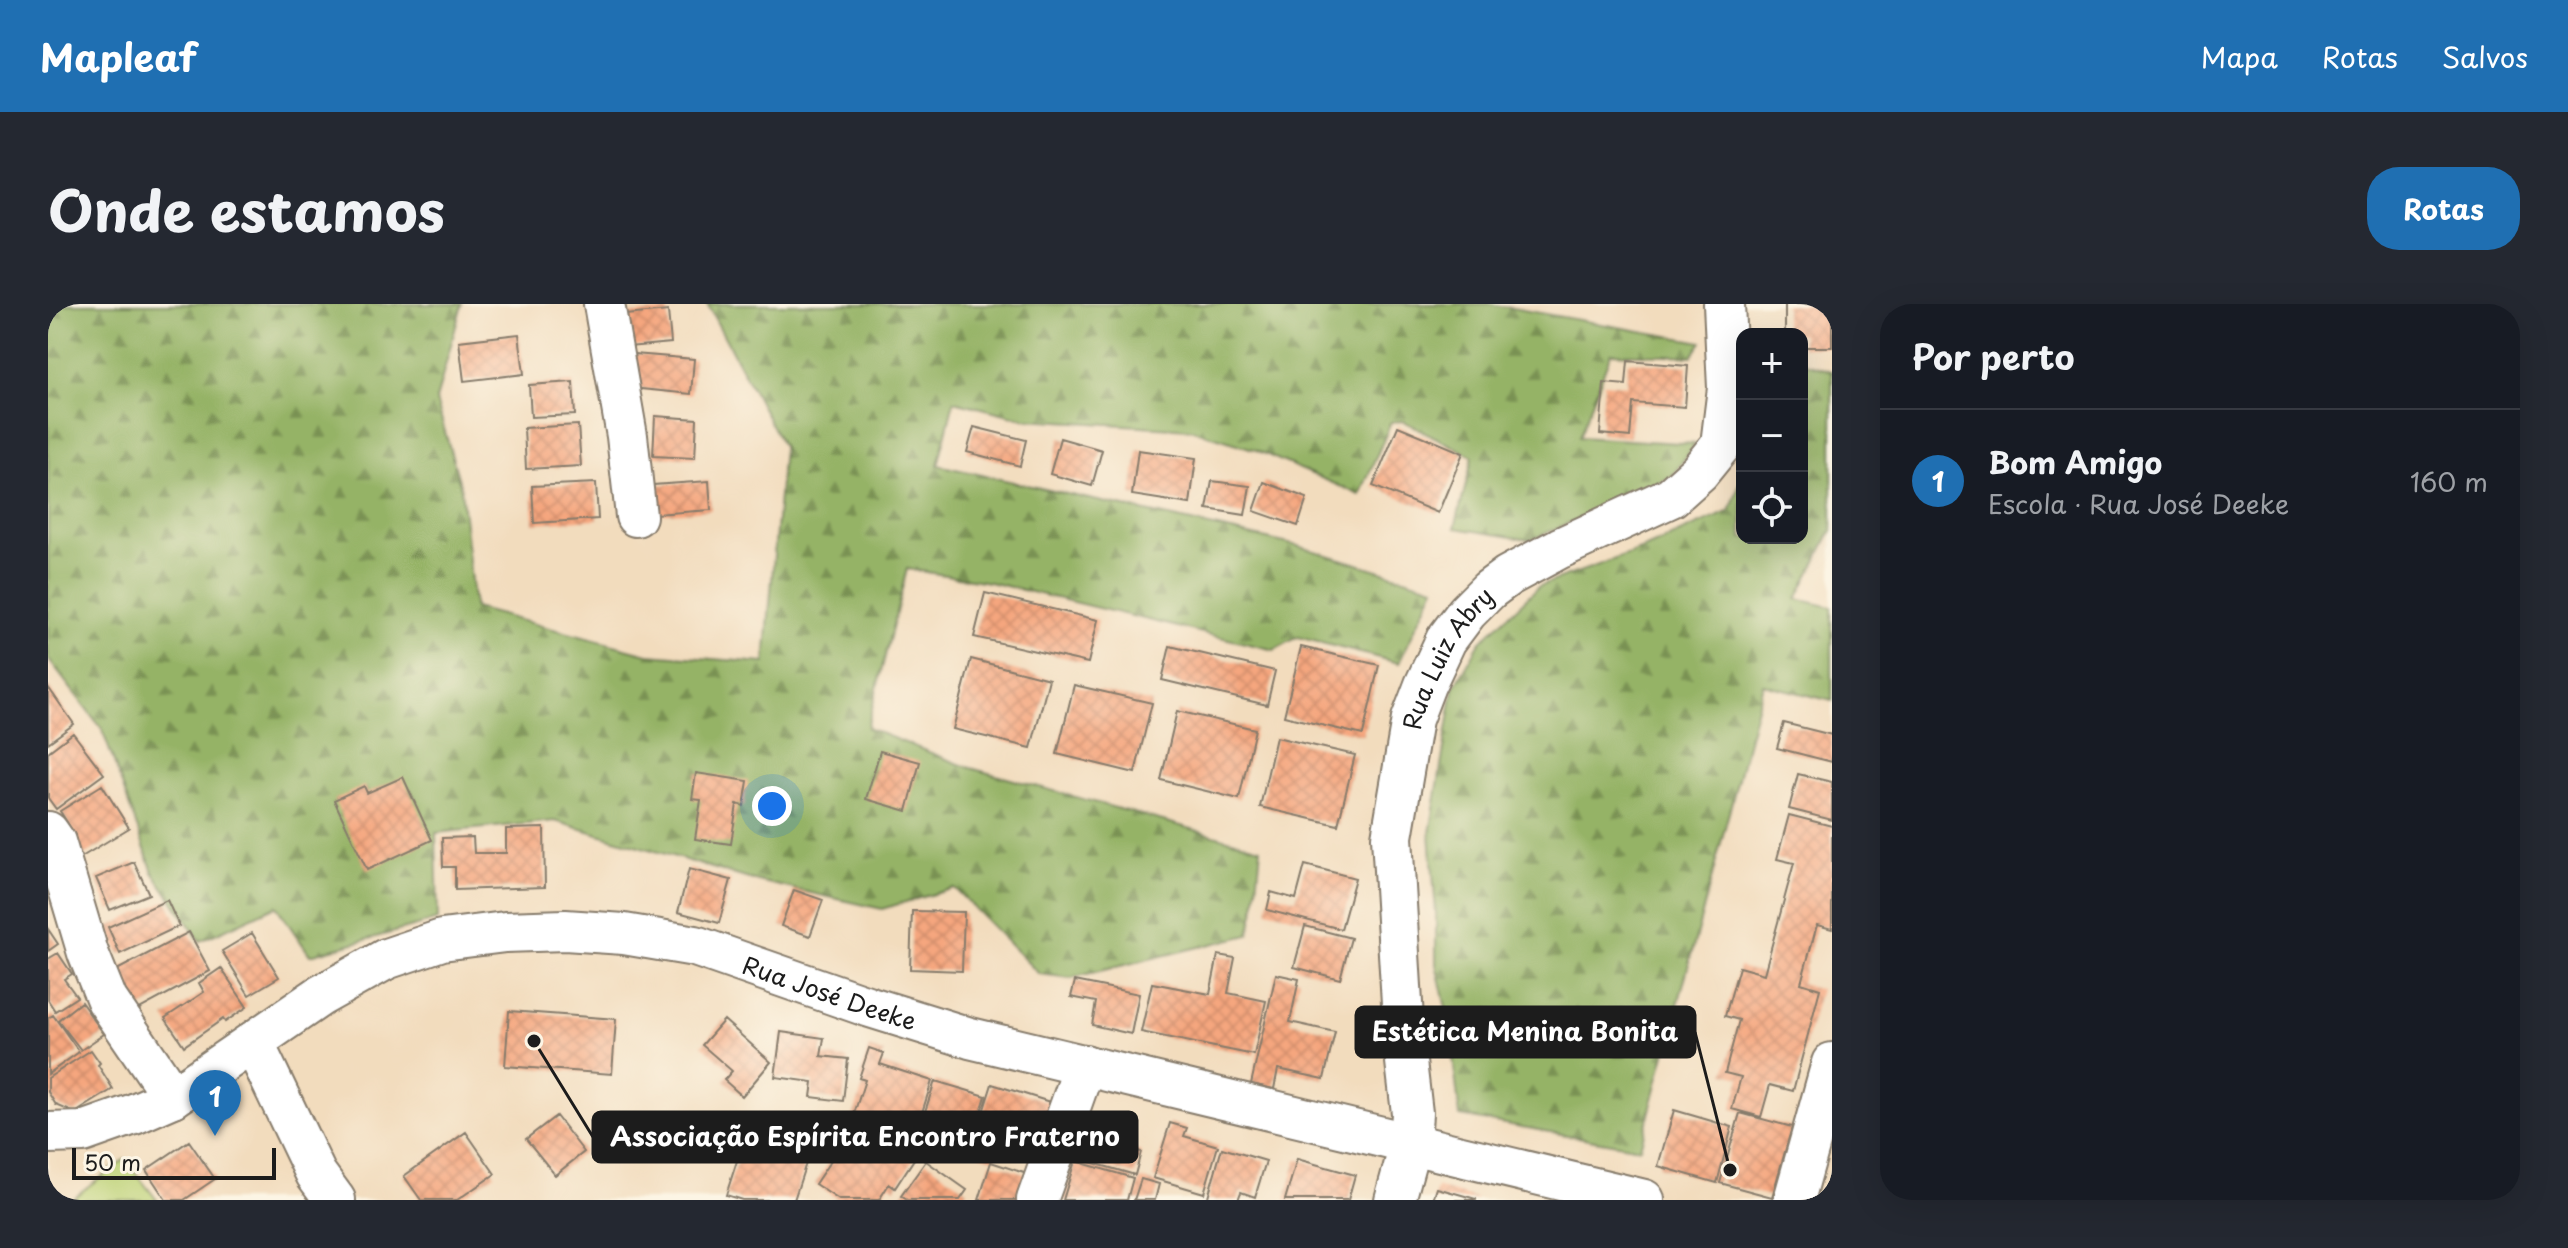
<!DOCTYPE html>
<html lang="pt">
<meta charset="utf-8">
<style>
:root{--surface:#171b24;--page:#242831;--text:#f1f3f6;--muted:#9ea1a6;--line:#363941;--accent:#1f6fb2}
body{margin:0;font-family:"Playpen Sans",sans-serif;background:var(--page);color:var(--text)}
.controls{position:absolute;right:24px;top:24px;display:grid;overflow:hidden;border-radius:16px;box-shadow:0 8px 32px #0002}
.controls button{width:72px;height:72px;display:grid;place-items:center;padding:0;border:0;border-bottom:2px solid var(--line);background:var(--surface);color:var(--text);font:40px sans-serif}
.scale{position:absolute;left:24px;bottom:20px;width:204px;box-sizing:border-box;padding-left:8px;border:4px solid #1c1c1c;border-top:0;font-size:22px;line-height:28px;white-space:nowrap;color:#1c1c1c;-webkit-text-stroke:6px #fcf5e5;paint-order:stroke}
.you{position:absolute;left:724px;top:502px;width:28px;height:28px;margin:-20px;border:6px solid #fff;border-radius:50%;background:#1a73e8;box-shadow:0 0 0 12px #1a73e833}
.badge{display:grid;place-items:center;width:52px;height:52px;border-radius:50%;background:var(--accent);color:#fff;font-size:26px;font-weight:700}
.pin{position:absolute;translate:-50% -66px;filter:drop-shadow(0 2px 4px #0008)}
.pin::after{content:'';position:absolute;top:42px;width:28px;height:24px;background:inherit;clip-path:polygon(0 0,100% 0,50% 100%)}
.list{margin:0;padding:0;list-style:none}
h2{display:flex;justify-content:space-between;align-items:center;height:104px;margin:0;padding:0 32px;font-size:34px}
h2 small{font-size:26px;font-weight:400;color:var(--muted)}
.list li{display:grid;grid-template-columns:52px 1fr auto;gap:24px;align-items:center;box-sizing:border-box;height:144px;padding:0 32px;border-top:2px solid var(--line)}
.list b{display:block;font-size:30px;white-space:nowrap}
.list p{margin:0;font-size:26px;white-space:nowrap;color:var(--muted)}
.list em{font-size:26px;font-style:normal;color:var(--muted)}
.icon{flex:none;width:44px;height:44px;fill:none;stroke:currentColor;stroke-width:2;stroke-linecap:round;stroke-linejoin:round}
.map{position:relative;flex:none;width:1784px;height:896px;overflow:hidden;border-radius:32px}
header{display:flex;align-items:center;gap:48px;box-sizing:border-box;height:112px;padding:0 40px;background:var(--accent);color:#fff}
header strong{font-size:38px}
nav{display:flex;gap:44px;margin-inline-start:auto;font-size:28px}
.intro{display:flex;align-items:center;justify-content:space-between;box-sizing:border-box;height:192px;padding:0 48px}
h1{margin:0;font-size:56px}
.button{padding:20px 36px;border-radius:32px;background:var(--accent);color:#fff;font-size:28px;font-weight:700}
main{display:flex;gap:48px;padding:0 48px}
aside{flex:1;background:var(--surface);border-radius:32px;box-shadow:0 8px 32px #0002}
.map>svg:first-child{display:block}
</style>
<header>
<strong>Mapleaf</strong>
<nav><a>Mapa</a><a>Rotas</a><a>Salvos</a></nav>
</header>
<div class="intro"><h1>Onde estamos</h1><a class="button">Rotas</a></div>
<main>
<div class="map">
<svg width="1784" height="896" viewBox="0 0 1784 896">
<defs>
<pattern id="forest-firs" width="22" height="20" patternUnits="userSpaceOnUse" patternTransform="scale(2)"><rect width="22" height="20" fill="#95b366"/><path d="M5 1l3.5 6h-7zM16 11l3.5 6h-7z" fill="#799153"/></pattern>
<pattern id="building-cross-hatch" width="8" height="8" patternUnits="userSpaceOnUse" patternTransform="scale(2)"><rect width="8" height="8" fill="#f5a67e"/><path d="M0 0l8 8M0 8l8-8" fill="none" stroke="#d18e6c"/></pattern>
</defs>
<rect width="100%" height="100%" fill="#fcf5e5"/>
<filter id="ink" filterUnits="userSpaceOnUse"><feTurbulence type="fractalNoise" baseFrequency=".0125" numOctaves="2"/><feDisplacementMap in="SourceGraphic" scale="16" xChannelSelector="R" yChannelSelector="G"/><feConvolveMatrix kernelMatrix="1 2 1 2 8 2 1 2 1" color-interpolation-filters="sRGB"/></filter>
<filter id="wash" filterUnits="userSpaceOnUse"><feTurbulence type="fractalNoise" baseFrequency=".006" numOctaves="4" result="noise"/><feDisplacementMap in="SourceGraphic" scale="32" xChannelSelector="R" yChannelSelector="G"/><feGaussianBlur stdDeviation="1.8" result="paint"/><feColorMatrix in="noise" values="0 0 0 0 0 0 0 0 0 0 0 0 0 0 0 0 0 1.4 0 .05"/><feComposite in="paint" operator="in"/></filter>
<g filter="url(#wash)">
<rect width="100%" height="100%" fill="#f2dcbd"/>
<!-- forest -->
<path fill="url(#forest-firs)" stroke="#586841" stroke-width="2" d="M0 0H414L388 96 413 184 426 304 600 350 717 359 735 143 659 0H1442L1654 38 1644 52 1563 49 1531 133 1647 140 1624 172 1483 236 1407 224 1425 152 1355 117 1343 118 1312 191 1208 146 1142 125 977 115 906 97 890 161 1250 242 1387 283 1351 359 1250 333 1226 346 941 278 859 265 819 424 919 463 1213 544 1207 605 1201 631 1023 674 991 670 906 584 834 605 701 575 507 517 388 529 390 616 262 651 228 602 152 637 105 568 54 425 0 355Z
M1754 58 1784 67V226L1749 295 1784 303V397L1715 380 1592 844 1412 812 1400 713 1388 660V610L1382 529 1406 384 1432 338 1491 282 1598 244 1682 207 1694 173V234H1754Z"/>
<!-- garden -->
<path fill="#bcd174" stroke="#6c7648" stroke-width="2" d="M77 855 109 896H22Z"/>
<g id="blocks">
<!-- building -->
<path fill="url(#building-cross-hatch)" d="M1737 0H1784V43H1754V30H1737Z
M620 7 623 39 569 44 566 12Z
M471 30 476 70 416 77 411 37Z
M586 50 646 55 643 90 583 84Z
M1580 57 1640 62 1637 103 1585 99 1582 133 1552 130 1556 79 1578 81Z
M525 78 527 111 483 113 481 81Z
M607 112 649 115 647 154 605 152Z
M530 121 533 162 478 165 476 124Z
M1350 122 1415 149 1390 209 1325 182Z
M926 123 978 136 972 162 919 148Z
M1012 134 1054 146 1044 182 1002 170Z
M1090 146 1148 154 1142 200 1084 191Z
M661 177 663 206 607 210 605 181Z
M1164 177 1202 182 1197 211 1159 205Z
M1216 178 1259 194 1250 222 1206 207Z
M548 179 550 215 486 219 484 182Z
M937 289 1050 316 1040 359 926 333Z
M1122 342 1227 367 1219 401 1114 376Z
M1253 343 1331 361 1315 431 1236 412Z
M923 355 1001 375 983 444 905 425Z
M1026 381 1104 399 1087 469 1009 450Z
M0 383 26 420 0 439Z
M1129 407 1207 425 1191 495 1113 476Z
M1736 419 1784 431V458L1729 444Z
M25 429 56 470 8 505 0 494V448Z
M1228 433 1307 451 1290 521 1212 503Z
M832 447 872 458 859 507 818 495Z
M648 469 700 477 696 502 689 500 683 540 647 535 653 496 644 495Z
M1750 470 1784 478V516L1741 505Z
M355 473 384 536 319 566 286 496 316 482 319 489Z
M54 481 81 524 32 554 20 535 27 531 12 507Z
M1741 511 1784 522V625L1769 621 1753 679 1772 685 1745 787 1722 781 1713 813 1684 805 1693 773 1677 769 1691 716 1677 712 1691 663 1716 670 1746 559 1729 555Z
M496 524 497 583 407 586V563H395L394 534 425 533 426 549H458V525Z
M86 558 101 590 62 606 48 574Z
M1257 561 1307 574 1293 625 1219 606 1223 588 1248 595Z
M641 565 683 576 671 619 630 608Z
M746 586 775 596 762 632 733 622Z
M119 596 131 622 72 650 60 623Z
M864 607 916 608 914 667 862 665Z
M1257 622 1303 634 1292 675 1246 663Z
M0 625 10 640 0 647Z
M141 628 162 667 88 707 67 667Z
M204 629 231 673 201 691 174 647Z
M10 649 24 670 16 675 29 693 7 707 0 696V655Z
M1170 651 1187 654 1180 689 1218 697 1206 751 1093 728 1104 679 1162 690Z
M173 664 199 703 177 718 175 715 136 742 117 714 156 688 151 679Z
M1228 670 1251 675 1242 718 1287 728 1276 775 1230 765 1226 785 1203 780Z
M1027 677 1091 690 1083 730 1044 721 1048 698 1023 693Z
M33 698 56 730 33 746 10 716Z
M461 707 568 715 564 770 457 762Z
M5 711 31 748 0 770V714Z
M676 716 723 758 694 792 676 776 684 767 654 741Z
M733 728 776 734 773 752 800 755 795 797 763 793 765 778 727 773Z
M821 744 836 749 832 760 884 777 870 821 848 814 844 825 805 813 817 776 811 774Z
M43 746 52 759 50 761 65 785 27 809 8 801 0 788V774Z
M887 777 938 792 923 838 872 823Z
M944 780 1005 799 993 838 955 826 946 854 923 847Z
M1626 806 1684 823 1669 879 1610 862Z
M1692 809 1744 823 1724 893 1672 879Z
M508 812 536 848 507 871 478 835Z
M1122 819 1139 824 1136 832 1170 842 1156 889 1105 874Z
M824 823 868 852 847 884 841 880 831 896H791L767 880 789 847 802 855Z
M418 828 447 870 409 896H373L356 872Z
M1035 831 1093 848 1087 871 1028 854Z
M696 835 759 856 746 896H694L678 891Z
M141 837 167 875 136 896H118L98 866Z
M1174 844 1218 857 1207 893 1193 888 1190 896H1159Z
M1249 855 1307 871 1300 896H1237Z
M878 857 919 886 912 896H859L853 892Z
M1027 857 1085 874 1079 896H1015Z
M943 858 985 872 977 896H931Z
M1093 875 1111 880 1107 896H1086Z
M1389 884 1428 895V896H1385Z"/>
</g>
</g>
<g filter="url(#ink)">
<use href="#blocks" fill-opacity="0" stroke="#877c6c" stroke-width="2"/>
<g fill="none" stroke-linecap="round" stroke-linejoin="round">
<!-- minor casing -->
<g stroke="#877c6c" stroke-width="44">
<g id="minor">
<path d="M556 0 579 132 588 212"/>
<path d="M0 528 7 538 40 649 59 696 125 793"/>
<path d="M205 738 268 870 287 896"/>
<path id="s1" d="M0 829 35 828 86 810 125 793 272 692 338 655 394 636 457 628 517 626 576 630 647 642 819 702 922 734 1596 896"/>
<path d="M989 896 1037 761"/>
<path id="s2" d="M1347 896 1362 841 1364 809 1357 749 1344 533 1364 415 1377 381 1398 336 1419 308 1441 286 1460 272 1512 244 1623 193 1651 168 1673 141 1680 84 1676 0"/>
<path d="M1746 896 1784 759"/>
</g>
</g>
<!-- minor -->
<use href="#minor" stroke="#fff" stroke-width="40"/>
</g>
</g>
<g text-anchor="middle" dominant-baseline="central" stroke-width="6" stroke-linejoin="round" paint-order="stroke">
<!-- street labels -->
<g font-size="24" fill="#1c1c1c" stroke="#fcf5e5">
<text stroke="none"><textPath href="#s2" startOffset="556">Rua Luiz Abry</textPath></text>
<text stroke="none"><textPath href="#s1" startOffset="842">Rua José Deeke</textPath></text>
</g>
</g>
<!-- callouts -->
<path fill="none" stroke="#1c1c1c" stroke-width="3" d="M1682 866L1647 728M486 737L545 833"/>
<g fill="#1c1c1c" stroke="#fcf5e5" stroke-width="3">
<circle cx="1682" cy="866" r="8"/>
<circle cx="486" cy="737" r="8"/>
</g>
<g fill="#1c1c1c" stroke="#1c1c1c" stroke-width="3">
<rect x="1308" y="703" width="339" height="50" rx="8"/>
<rect x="545" y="808" width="544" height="50" rx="8"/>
</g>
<g font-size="26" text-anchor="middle" font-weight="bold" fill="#fff">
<text x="1477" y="737">Estética Menina Bonita</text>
<text x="817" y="842">Associação Espírita Encontro Fraterno</text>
</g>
</svg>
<div class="controls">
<button>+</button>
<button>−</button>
<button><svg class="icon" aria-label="locate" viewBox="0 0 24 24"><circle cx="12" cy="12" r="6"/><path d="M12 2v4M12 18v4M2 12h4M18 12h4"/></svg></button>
</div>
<div class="scale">50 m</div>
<div class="you"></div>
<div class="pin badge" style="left:167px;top:832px">1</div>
</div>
<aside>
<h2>Por perto<small></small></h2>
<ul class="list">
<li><span class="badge">1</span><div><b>Bom Amigo</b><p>Escola · Rua José Deeke</p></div><em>160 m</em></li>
</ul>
</aside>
</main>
